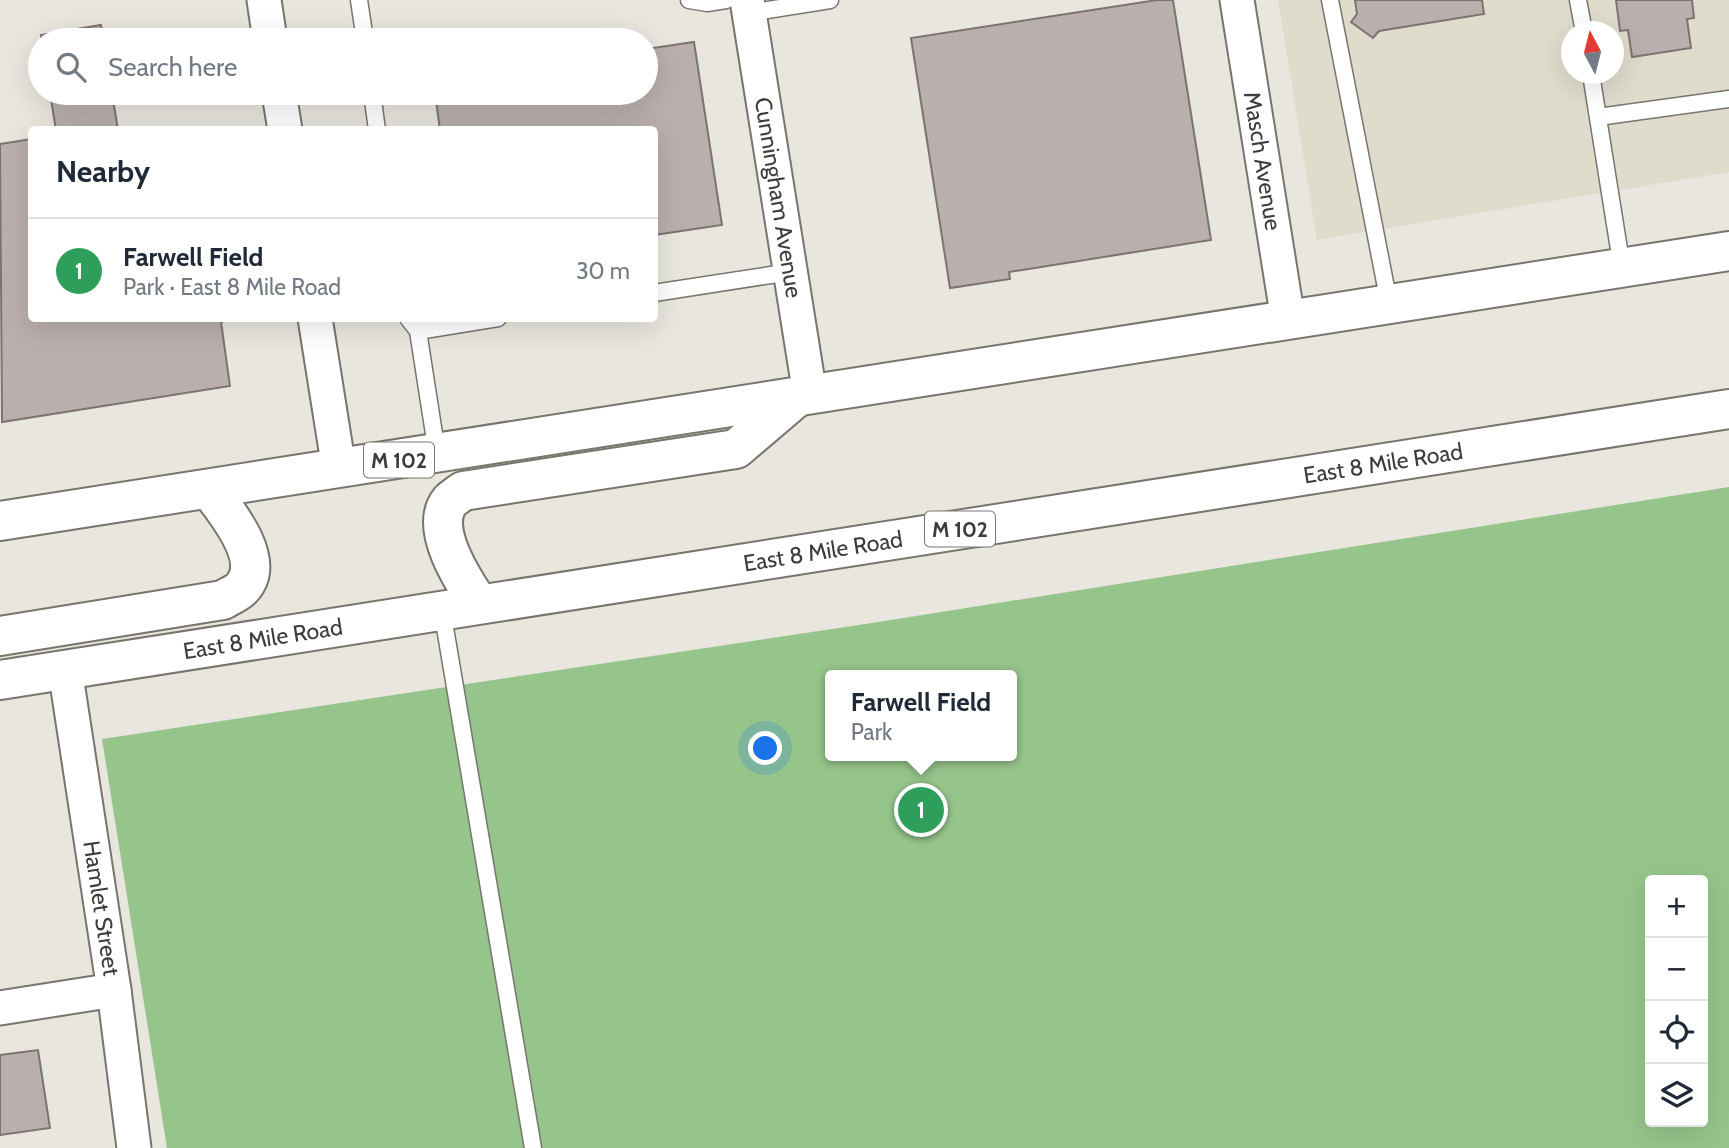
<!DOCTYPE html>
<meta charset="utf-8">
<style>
:root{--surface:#fff;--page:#f2f2f3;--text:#1f2937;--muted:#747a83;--line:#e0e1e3;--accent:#2563eb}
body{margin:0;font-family:Cabin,sans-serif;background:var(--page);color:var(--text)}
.controls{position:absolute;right:21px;bottom:21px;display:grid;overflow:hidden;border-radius:7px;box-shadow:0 7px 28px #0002}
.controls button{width:63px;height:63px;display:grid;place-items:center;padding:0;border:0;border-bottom:2px solid var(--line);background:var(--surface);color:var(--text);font:35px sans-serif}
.compass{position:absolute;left:1561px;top:21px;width:63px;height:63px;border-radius:50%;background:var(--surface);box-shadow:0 7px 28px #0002;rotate:353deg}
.you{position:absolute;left:766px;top:749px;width:24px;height:24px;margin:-18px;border:5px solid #fff;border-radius:50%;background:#1a73e8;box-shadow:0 0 0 10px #1a73e833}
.badge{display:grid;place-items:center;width:46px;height:46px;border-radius:50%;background:var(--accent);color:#fff;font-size:23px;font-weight:700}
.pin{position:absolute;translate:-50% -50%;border:4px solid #fff;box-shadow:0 2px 7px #0006}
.popup{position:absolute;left:825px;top:670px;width:192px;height:91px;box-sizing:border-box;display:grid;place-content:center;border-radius:7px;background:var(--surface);filter:drop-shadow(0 2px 5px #0005);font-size:23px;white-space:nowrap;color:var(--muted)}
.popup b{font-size:26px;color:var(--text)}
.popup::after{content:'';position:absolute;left:50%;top:100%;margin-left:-14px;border:14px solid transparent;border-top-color:var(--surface)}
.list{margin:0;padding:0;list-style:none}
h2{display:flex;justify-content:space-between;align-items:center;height:91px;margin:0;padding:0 28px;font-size:30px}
h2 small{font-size:23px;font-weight:400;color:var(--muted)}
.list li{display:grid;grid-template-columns:46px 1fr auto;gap:21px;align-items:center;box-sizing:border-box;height:105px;padding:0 28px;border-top:2px solid var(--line)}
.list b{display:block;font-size:26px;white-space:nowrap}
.list p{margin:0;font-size:23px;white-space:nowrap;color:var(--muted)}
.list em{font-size:23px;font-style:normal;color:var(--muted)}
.icon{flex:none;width:38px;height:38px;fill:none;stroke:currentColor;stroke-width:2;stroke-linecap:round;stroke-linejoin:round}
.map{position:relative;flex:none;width:1729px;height:1148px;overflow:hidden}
.search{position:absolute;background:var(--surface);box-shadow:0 7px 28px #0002;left:28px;top:28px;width:630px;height:77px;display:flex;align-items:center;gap:18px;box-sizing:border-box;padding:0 24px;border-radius:38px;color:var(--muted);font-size:26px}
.panel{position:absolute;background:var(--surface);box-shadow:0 7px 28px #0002;left:28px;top:126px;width:630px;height:196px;border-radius:7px}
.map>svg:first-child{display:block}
</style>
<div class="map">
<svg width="1729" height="1148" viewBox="0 0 1729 1148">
<rect width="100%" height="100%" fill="#e8e6dd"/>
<!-- built -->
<path fill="#e0dccc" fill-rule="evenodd" d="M1278 0H1729V172L1317 240ZM1572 32H1614V74H1572Z"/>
<!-- green -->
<path fill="#96c58b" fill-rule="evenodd" d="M1729 487V1148H167L102 739 872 623ZM830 675H1012V756H830ZM1650 880H1703V1122H1650Z"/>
<!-- building -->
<path fill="#b9afad" stroke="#7d7372" stroke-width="2" d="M1157 0H1173L1211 240 1009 272 1010 279 950 288 911 38Z
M1355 0H1482L1484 14 1379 31 1373 38 1351 22 1357 14Z
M1616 0H1692L1694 18 1687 19 1691 48 1632 57 1628 30 1620 31Z
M101 25 104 40H42L41 35Z
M694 42 722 225 654 235V130H440L435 93H646V49Z
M50 93H112L118 130H56Z
M32 139V318H235L221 322 230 386 2 422 0 144Z
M38 1050 50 1128 0 1135V1055Z"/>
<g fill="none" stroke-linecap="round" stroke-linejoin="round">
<!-- lane casing -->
<g stroke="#77756d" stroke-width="19">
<path id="lane" d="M359 0 365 40
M689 0 707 3 726 0
M1330 0 1389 303
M1578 0 1584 32
M749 13 830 0
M1591 74 1622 268
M372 93 377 130
M1598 117 1729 99
M654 293 790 272
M408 318 418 331 437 453
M418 331 498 318
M442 610 533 1148"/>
</g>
<!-- street casing -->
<g stroke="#77756d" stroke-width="37">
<g id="street">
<path d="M264 0 270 40"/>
<path id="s1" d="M747 0 810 395"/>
<path id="s2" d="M1237 0 1288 320"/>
<path d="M279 93 285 130"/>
<path d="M315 318 339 469"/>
<path id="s3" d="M65 669 114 990 134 1148"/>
<path d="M0 1008 114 990"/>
</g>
</g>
<!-- highway casing -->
<g stroke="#77756d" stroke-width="42">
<g id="highway">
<path d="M0 521 1729 251"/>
<path d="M479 604C464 582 428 528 450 501 453 498 459 494 463 491L736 449 797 397"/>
<path d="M0 636 223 600C229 596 238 593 242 588 268 560 225 510 209 489"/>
<path id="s4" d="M0 680 1729 409"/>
</g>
</g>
<!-- lane -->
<use href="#lane" stroke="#fff" stroke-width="16"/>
<!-- street -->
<use href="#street" stroke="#fff" stroke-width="33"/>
<!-- highway -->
<use href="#highway" stroke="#fff" stroke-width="38"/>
</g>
<g text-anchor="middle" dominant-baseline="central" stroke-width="6" stroke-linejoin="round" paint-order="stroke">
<!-- shield labels -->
<g fill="#fff" stroke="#777674" stroke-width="2">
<rect x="364" y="442.5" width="70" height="35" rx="5"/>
<rect x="925" y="511.5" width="70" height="35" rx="5"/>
</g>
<g font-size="21" font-weight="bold" fill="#3d3c38">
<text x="399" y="460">M 102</text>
<text x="960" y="529">M 102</text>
</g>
<!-- street labels -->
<g font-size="23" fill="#3d3c38" stroke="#fff">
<text stroke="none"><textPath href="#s2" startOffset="163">Masch Avenue</textPath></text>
<text stroke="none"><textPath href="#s1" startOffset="200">Cunningham Avenue</textPath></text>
<text stroke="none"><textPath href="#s4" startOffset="1400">East 8 Mile Road</textPath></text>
<text stroke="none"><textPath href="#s4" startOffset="833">East 8 Mile Road</textPath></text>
<text stroke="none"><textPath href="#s4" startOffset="266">East 8 Mile Road</textPath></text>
<text stroke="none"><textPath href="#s3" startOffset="242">Hamlet Street</textPath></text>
</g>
</g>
</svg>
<div class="controls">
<button>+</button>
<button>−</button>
<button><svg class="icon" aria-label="locate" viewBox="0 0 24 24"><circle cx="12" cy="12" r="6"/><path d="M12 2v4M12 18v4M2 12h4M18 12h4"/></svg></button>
<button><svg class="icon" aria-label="layers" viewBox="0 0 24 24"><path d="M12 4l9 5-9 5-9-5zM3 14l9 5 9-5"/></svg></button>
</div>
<svg class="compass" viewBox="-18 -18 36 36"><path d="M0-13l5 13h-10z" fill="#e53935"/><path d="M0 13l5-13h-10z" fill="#747a83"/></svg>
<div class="you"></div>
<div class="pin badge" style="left:921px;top:810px;background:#2e9e5b">1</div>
<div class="popup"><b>Farwell Field</b>Park</div>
<div class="search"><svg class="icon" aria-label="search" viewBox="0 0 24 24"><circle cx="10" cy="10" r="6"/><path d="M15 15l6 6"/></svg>Search here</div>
<section class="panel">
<h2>Nearby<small></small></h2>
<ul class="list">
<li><span class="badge" style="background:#2e9e5b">1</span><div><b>Farwell Field</b><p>Park · East 8 Mile Road</p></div><em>30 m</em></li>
</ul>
</section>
</div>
